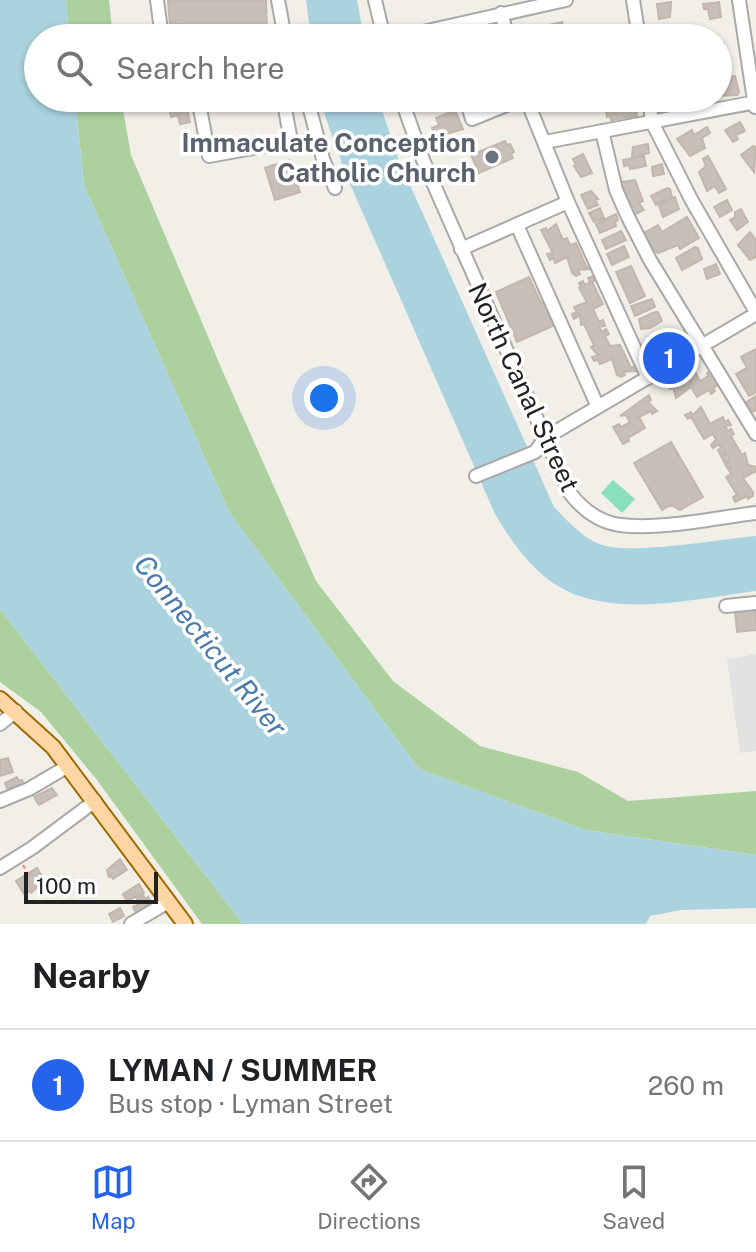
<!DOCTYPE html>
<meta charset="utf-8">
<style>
:root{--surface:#fff;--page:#f6f6f6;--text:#202124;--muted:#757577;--line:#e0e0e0;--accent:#2563eb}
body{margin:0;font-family:"Public Sans",sans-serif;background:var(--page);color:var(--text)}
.scale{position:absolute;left:24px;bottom:20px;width:134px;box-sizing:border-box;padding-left:8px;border:4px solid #222;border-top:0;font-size:22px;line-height:28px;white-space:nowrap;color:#222;-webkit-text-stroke:6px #fff;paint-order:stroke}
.you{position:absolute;left:324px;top:398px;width:28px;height:28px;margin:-20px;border:6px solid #fff;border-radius:50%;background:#1a73e8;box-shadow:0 0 0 12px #1a73e833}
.badge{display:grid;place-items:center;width:52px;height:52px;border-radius:50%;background:var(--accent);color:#fff;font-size:26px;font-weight:700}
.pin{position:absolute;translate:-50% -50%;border:4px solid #fff;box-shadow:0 2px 8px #0006}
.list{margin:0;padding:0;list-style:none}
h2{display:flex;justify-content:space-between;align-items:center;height:104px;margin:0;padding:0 32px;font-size:34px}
h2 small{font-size:26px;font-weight:400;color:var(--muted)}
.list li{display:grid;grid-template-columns:52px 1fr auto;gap:24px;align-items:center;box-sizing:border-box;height:112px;padding:0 32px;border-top:2px solid var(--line)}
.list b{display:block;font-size:30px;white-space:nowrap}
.list p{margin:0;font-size:26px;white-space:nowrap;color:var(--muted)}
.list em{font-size:26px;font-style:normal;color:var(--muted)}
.icon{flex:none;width:44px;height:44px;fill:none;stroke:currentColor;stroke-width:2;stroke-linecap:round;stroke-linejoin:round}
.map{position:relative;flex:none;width:756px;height:924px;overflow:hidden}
.search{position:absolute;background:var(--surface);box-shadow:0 2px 6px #0004;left:24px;right:24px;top:24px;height:88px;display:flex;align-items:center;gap:20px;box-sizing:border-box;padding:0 28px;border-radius:44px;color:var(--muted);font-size:30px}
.sheet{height:216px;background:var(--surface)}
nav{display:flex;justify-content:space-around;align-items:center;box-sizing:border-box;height:112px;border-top:2px solid var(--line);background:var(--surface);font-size:22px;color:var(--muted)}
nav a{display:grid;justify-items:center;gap:4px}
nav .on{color:var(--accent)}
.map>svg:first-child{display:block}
</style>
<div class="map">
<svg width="756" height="924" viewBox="0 0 756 924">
<rect width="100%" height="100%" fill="#f2efe9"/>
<!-- forest -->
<path fill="#add19e" d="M66 0H109L113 38H69Z
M75 98H121L131 155 223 372 316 581 393 681 480 746 578 772 628 801 756 791V855L586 830 419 769 229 512 84 185Z
M0 609 243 924H202L97 780 41 712 0 682Z"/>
<!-- pitch -->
<path fill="#88e0be" d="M613 480 635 499 622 513 601 493Z"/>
<!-- parking -->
<path fill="#e2e2e2" d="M756 654V751L740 753 727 659Z"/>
<!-- water -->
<path fill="#aad3df" d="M0 0H66L69 38H38V98H75L84 185 229 512 419 769 586 830 756 855V908L681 910 650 916 646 924H243L0 609Z
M306 0H357L364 38H311Z
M322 98H378L398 158 554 507C568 521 582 538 602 545 632 555 721 539 756 536V591C691 599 601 623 545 577 524 559 509 538 495 514L347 177 325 116Z"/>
<!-- building -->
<path fill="#c7bfb8" stroke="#c4b6ab" stroke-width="2" d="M168 0H266L267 32 225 34V28L183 30V24L170 25Z
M671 2 670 17 659 19 657 4Z
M719 2 721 17 710 19 708 9H704L703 4Z
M562 22 565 38H533L531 29Z
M629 26 630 38H602L601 27Z
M724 43 726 58 718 59V44Z
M735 76 739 92 737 95 718 96V79Z
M636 98 637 116 611 120 610 116 607 117 605 104H608L607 99Z
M186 104 190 122 180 124 178 115 171 117 169 108Z
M455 110 463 129 436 137 432 128 439 125 436 118Z
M740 122 745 131 736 135 738 139 733 142 725 130Z
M707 127 710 133 702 138 705 148 690 156 677 139 692 130 694 135Z
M505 141 507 145 510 144 514 152 511 154 513 158 479 173 471 155Z
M648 144 649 153 632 157 633 147Z
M753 146 756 147 754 172 741 155Z
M583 154 592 173 581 177 574 166 576 165 573 159Z
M644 156 646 166 630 169 629 165 624 166 623 160Z
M708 156 726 189 719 193 715 186 707 191 699 172 706 166 703 159Z
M289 160 300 192 275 200 265 168Z
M662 164 664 174 653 176 652 167Z
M620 177 622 182 635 180 643 201 639 203 644 210 634 215 630 208 628 210 617 178Z
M667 188 670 189 672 197 656 205 651 196Z
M591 191 598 199 595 200 598 205 588 209 581 195Z
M675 197 679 209 663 217 659 206Z
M727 200 732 210 720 217 714 207Z
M600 208 604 218 594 222 589 213Z
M741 209 748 222 737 230 730 220 735 217V212Z
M616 214 618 220 615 222 616 226 600 233 596 224Z
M687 217 699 238 680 249 678 245 658 253 653 249 644 233 658 225 662 232Z
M556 224 563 240 567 238 570 245 576 243 586 266 590 269 578 270 580 274 576 276 572 273 567 257 555 263 553 258 550 260 547 254 553 253 541 230 546 228 547 231Z
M621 231 626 240 606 249 602 240Z
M750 232 756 240V257L750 260 738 245Z
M624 246 629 257 612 265 607 254Z
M695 247 698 248 702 259 682 270 676 258Z
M716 264 720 274 707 279 704 269Z
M631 266 645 296 630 303 616 272Z
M593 276 595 281 592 282 603 304 593 309 599 322 603 320 605 326 599 327 602 332 606 329 609 334 605 336 610 346 620 345 631 368 633 367 635 371 623 372 625 375 621 377 617 375 612 359 600 364 598 360 594 361 592 357 598 355 591 347 594 345 584 324 581 325 580 315 574 319 572 314 577 312 574 307 587 302 579 288 581 287 579 283 583 281 585 285 590 282 588 278Z
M529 277 541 303 545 302 555 325 517 342 496 292Z
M652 299 655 307 635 316 631 306Z
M655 312H658L662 321 650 328 641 329 639 319Z
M756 349V392L749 396 736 374 747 368 741 357Z
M694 370 700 381 708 376 707 373 711 370 720 384 713 388 715 391 711 394 709 390 697 397 691 387 676 398 673 387 670 389 667 384Z
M649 395 651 400 648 402 657 411 652 414 651 411 639 417 645 428 628 438 629 441 623 444 613 427 619 424 621 427 630 422 626 415 620 416Z
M756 396V410L747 415 741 405Z
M701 407 710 424 723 417 725 422 728 420 731 425 725 426 728 431 731 429 734 434 731 436 742 455 745 453 748 465 756 467V471L743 478 753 492V496L748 499 747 496 735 502 733 497 737 495 726 477 731 474 729 470 732 468 728 469 725 464 729 462 728 460 724 462 721 456 727 455 724 449 725 453 721 456 718 450 721 448 719 444 713 448 711 445 716 440 713 434 704 439 691 417 688 419 685 415 691 412 693 415Z
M671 442 703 497 680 510 671 505 662 510 634 463Z
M756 610V630L737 632 735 612Z
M8 758 13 772 0 776V760Z
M17 777 19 781 22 780 26 788 10 795 5 783Z
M52 788 57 795 39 805 34 797Z
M120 859 127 870 113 879 111 876 109 877 107 870Z
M37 868 45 881 31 893 30 891 24 894 16 881Z
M139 884 144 893 127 901 123 894Z
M143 895 145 899 148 897 153 905 136 913 133 907 139 904 137 899Z
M120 908 124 916 113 922 109 914Z"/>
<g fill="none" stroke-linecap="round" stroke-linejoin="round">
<!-- minor casing -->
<g stroke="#a9a9a9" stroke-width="16">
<path id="minor" d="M157 0 162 38
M278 0 285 38
M375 0 384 38
M633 0 639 38
M739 0 755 107
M501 13 508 38
M396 38 566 0
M198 98 209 156 291 141 283 98
M307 98 323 159 335 188
M401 98 423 160 569 492C582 509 598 522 620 525 662 530 714 518 756 513
M466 98 472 119 524 98
M526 98 568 202 648 378
M649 98 652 122 692 201 756 312
M602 131 616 190 628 217 650 260 756 434
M545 142 756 102
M517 225 598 407
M461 249 568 202
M476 476 535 452 545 438 756 314
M726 606 756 603
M0 724 16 711
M0 801 29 789 68 766
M0 868 32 848 95 801
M131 924 168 902"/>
</g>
<!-- major casing -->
<g stroke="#a06b00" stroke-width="18">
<path id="major" d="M0 699 53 747 185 924"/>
</g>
<!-- path -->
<path stroke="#fa8072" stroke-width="2" stroke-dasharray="4 4" stroke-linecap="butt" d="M23 865 28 874"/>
<!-- minor -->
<use href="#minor" stroke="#fff" stroke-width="12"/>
<!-- major -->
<use href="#major" stroke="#fcd6a4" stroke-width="14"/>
</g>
<!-- markers -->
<circle fill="#6b7280" stroke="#fff" stroke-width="3" cx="492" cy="157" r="8"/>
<g text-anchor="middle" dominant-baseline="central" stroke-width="7" stroke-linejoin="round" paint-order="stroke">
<!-- worship labels -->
<g font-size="26" font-weight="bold" fill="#5b616d" stroke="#fff" text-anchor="end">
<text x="476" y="142">Immaculate Conception<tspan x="476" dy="30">Catholic Church</tspan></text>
</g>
<!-- street labels -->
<g font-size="26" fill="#222" stroke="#fff">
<text transform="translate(524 387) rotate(65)">North Canal Street</text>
</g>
<!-- water labels -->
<g font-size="28" font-style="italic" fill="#4a7aab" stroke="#fff">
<text transform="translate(211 645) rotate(51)">Connecticut River</text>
</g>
</g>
</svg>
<div class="scale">100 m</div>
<div class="you"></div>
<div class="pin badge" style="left:669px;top:358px">1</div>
<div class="search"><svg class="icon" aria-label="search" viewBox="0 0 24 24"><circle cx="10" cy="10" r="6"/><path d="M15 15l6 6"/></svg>Search here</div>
</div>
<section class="sheet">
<h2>Nearby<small></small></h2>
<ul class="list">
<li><span class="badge">1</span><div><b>LYMAN / SUMMER</b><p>Bus stop · Lyman Street</p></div><em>260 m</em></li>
</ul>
</section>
<nav>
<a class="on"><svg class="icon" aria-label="map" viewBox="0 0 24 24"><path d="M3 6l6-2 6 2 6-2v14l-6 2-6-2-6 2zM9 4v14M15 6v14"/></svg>Map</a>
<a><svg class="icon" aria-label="directions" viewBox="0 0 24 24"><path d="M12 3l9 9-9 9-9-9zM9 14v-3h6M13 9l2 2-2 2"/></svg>Directions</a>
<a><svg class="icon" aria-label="saved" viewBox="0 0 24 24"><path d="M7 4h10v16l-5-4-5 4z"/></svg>Saved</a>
</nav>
